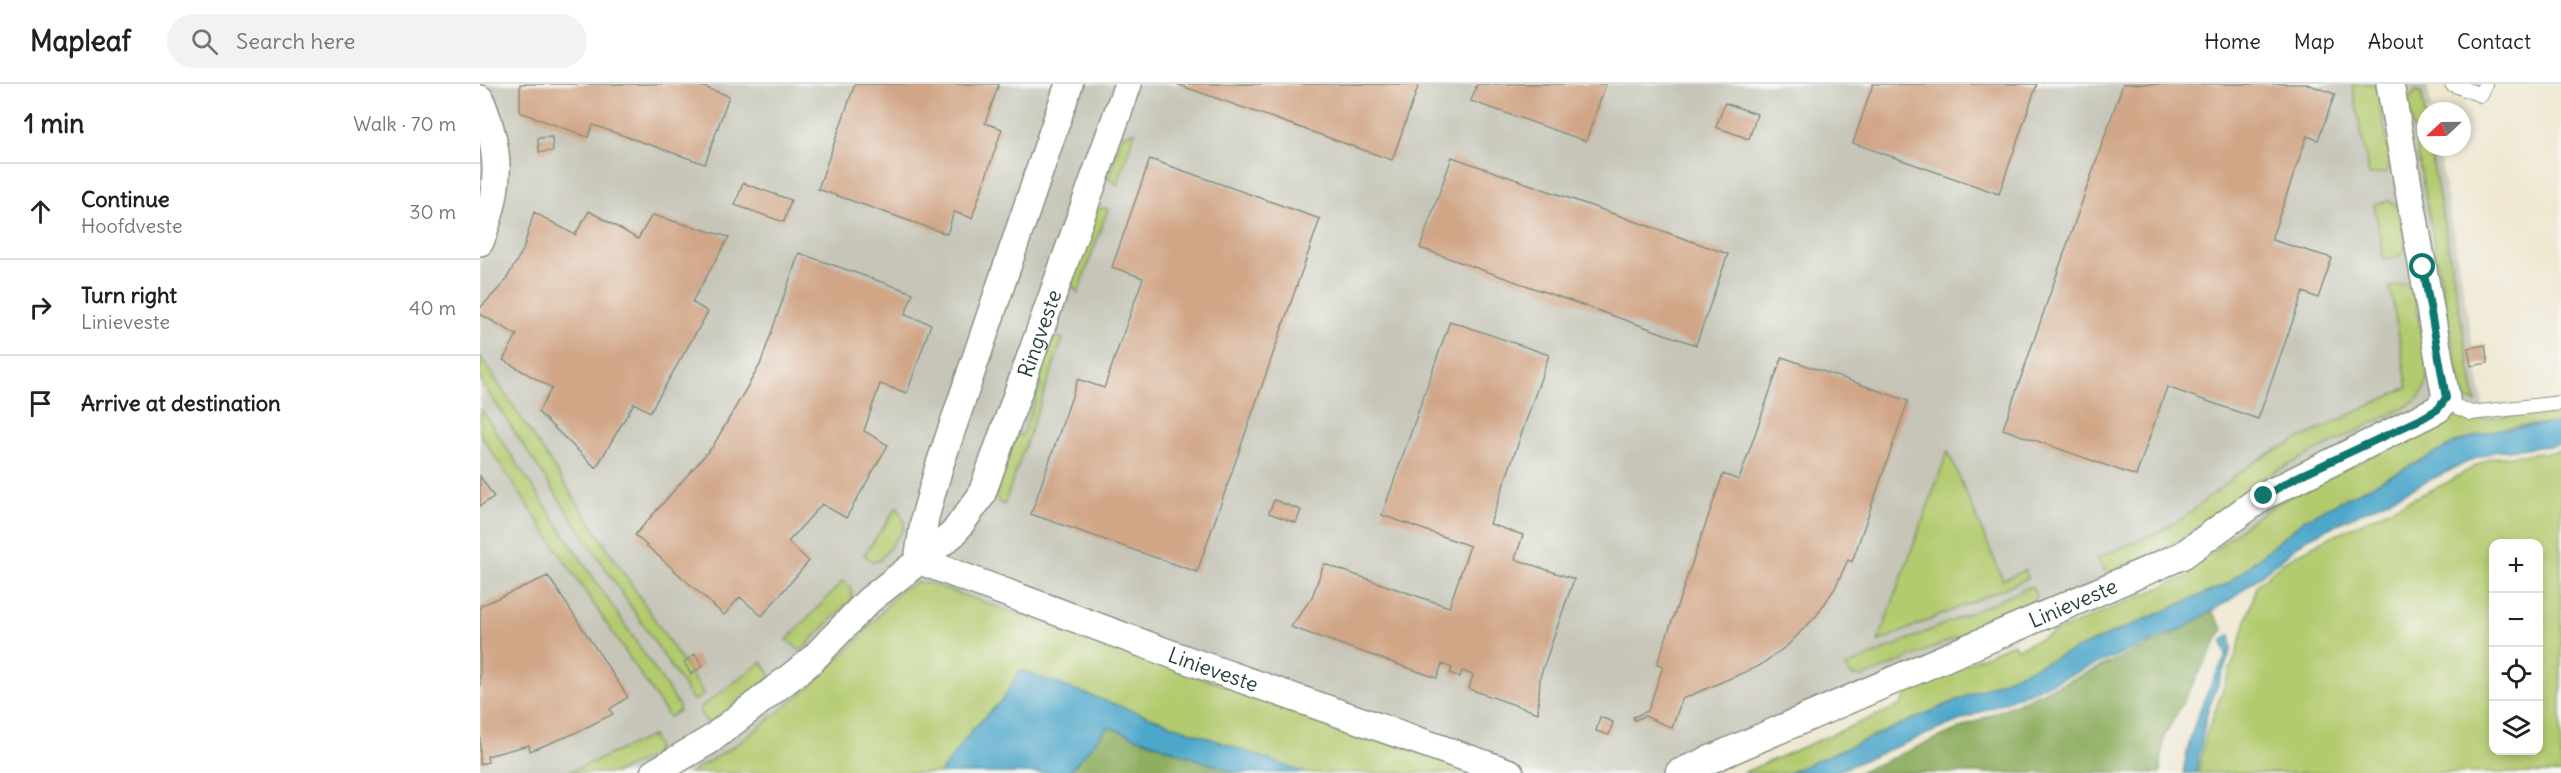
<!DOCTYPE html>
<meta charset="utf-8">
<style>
:root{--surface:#fff;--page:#f2f2f2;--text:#202124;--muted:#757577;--line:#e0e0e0}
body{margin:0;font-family:Delius,sans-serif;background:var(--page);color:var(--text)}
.controls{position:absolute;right:18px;bottom:18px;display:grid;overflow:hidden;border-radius:12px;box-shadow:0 3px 9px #0003}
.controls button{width:54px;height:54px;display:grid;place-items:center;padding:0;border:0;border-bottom:2px solid var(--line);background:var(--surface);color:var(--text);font:30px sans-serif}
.compass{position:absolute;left:1937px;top:18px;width:54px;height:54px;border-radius:50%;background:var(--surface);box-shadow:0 3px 9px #0003;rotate:248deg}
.stop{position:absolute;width:18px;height:18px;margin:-14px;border:4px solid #0f766e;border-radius:50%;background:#fff}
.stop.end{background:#0f766e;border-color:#fff;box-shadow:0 2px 6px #0008}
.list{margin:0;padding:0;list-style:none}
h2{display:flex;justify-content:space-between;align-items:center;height:78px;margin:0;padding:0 24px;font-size:26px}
h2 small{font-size:20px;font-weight:400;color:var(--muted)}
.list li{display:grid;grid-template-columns:39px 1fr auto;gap:18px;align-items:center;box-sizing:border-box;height:96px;padding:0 24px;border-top:2px solid var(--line)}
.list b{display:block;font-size:22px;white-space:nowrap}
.list p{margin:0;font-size:20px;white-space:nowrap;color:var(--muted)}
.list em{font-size:20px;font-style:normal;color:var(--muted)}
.icon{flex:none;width:33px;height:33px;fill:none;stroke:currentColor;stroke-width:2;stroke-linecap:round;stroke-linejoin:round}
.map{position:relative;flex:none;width:2081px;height:689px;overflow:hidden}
header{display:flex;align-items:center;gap:36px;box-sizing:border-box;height:84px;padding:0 30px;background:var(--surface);border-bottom:2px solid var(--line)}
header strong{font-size:28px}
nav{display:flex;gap:33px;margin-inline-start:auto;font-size:21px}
.search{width:420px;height:54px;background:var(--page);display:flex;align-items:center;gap:15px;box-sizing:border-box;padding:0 21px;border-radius:33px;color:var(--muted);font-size:22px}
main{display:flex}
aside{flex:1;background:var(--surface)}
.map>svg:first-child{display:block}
</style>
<header>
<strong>Mapleaf</strong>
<div class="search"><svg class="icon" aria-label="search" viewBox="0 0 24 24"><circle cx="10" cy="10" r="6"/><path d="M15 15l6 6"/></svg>Search here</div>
<nav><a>Home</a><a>Map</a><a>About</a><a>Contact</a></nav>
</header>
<main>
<aside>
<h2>1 min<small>Walk · 70 m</small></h2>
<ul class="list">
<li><svg class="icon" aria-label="ahead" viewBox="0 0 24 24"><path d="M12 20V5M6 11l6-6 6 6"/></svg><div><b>Continue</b><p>Hoofdveste</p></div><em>30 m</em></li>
<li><svg class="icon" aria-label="right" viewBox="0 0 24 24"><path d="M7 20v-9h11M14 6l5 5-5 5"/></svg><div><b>Turn right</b><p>Linieveste</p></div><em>40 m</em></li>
<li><svg class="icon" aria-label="arrive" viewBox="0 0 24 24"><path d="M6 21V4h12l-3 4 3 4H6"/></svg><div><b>Arrive at destination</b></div></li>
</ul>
</aside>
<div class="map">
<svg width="2081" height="689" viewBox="0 0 2081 689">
<rect width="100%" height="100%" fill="#f6f6f2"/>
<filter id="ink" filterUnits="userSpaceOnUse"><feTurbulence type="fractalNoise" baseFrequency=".0167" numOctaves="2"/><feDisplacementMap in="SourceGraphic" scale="12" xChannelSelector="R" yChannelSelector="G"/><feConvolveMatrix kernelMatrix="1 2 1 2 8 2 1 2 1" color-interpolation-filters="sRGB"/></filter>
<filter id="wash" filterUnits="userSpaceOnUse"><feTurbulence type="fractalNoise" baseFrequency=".008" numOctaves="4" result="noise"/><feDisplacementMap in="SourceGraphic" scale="24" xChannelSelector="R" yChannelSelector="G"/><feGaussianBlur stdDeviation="1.35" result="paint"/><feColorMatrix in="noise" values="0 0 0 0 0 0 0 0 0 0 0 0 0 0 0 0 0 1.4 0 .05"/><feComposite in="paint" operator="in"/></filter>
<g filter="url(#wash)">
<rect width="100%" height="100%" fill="#efe7d0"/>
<!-- industrial -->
<path fill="#c6c5b8" d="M0 0H1947L1952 27H1946V63H1958L2007 343 1231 689H959L538 538 373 689H0Z"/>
<!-- green -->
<path fill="#b3ca6e" stroke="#698451" stroke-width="1.5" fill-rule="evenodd" d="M1872 0H1896L1911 78 1906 88 1889 91Z
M1936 7 1941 8 1946 37V63H1950L1996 319 1984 312 1981 306 1928 17Z
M655 47 637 101 629 94 641 52Z
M1909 117 1918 123 1926 162 1920 172 1904 175 1894 120Z
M621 124 628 125 598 209 591 201 617 126Z
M1925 200 1934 208 1948 287C1947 303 1944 311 1931 320L1778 396 1715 446 1697 458 1630 488 1624 486 1617 474 1684 445 1706 432 1761 387 1788 370 1928 303 1910 203Z
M574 253 583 255 524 421 518 417 516 410 537 350 542 352 561 300 555 297 569 257Z
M0 272 224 610 216 616H213L0 296Z
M0 324 199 622V627L189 633 0 350Z
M2081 325V339C2061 341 2037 340 2017 346 1925 375 1823 441 1747 500L1308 689H1262L1421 621 1429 605 1534 559 1536 565 1710 491 1707 484 1734 467 1775 433 1822 405 1976 332 1992 336Z
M1468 367 1523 496 1545 486 1548 494 1398 558Z
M2081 367V689H1718L1726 651 1757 567 1777 501 1803 478 1844 456 1964 400 2010 374ZM2014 460H2058V666H2014Z
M417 423 425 438 423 446 400 476 393 478 384 471Z
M363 497 371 504 372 514 324 564 319 566 307 556Z
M438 498 448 499 996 689H826L540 587 523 615 491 647 460 689H210L262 657 329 604 380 554 420 506Z
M1552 502 1556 512 1551 522 1384 593 1372 592 1365 583Z
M282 578 290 590 288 596 228 640 220 629 221 623Z
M172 652 177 663 173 672 136 689H87Z"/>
<!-- forest -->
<path fill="#8eae61" stroke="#56764a" stroke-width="1.5" d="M1732 527 1743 545 1684 653 1680 689H1378L1688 553Z
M628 643 756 689H588Z"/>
<!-- water -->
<path fill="#4ea7cb" stroke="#367280" stroke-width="1.5" d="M2081 339V361L2016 367 1996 374 1826 455 1753 514 1704 544 1353 689H1308L1747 500 1825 435 1979 357 2020 345Z
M1750 551 1752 564 1727 629 1716 689H1703C1710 644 1724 612 1746 572L1742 557Z
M540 586 826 689H756L628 643 588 689H460L491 647 523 615Z"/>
<g id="blocks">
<!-- building -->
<path fill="#d1a687" d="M40 0H215L249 12 225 80 113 41 108 53 40 28Z
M375 0H519L505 39 522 45 492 134 474 128 467 150 338 105Z
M696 0H939L912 76Z
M997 0H1126L1106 57 991 17Z
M1393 0H1557L1519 110 1373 59Z
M1643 0H1827L1855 10 1838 56 1827 52 1792 153V156L1852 174 1838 214 1823 208 1778 335 1687 303 1656 392 1523 345Z
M1245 19 1277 30 1269 55 1236 43Z
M72 53 73 67 59 68 58 54Z
M972 73 1248 170 1216 261 940 164Z
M670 75 840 135 717 488 551 430 598 295 624 304 663 194 632 183Z
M263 99 311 116 304 138 255 121Z
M109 127 158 155 172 131 249 153 212 218 228 228 170 328 154 319 116 384 58 328 72 304 23 276 37 251 0 230V224L24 199 43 166 54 128 95 151Z
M319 169 433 209 425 231 451 240 427 309 400 300 384 347 408 361 366 434 342 420 308 458 329 477 282 532 260 513 244 531 155 451 233 362 280 281Z
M970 237 1069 271 1010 440 1043 451 1035 475 1094 495 1060 593 1058 629 989 605 993 591 982 587 980 593 970 589 972 584 962 580 957 594 811 543 832 513 844 480 969 523 990 462 902 431Z
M2005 261 2008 279 1991 282 1988 264Z
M1302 273 1428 317 1372 478 1368 476 1355 504 1337 531 1308 561 1279 582 1202 615 1192 644 1165 632 1154 636 1153 633 1168 627 1183 582 1177 580 1243 390 1259 396Z
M0 392 14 413 0 422Z
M794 416 821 426 816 439 789 429Z
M68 492 148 613 130 625 133 630 93 650 50 667 49 661 7 672 8 678 0 680V522Z
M215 570 223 582 211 590 204 578Z
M1120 633 1133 638 1129 651 1116 647Z"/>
</g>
</g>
<g filter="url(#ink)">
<use href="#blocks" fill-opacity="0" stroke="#879282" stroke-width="1.5"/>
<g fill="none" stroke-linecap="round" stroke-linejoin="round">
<!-- lane casing -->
<g stroke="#879282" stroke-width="16">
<path id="lane" d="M1972 0 2001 11 2005 0
M1966 314 1977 323 1991 329 2081 319"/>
</g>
<!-- street casing -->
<g stroke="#879282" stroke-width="30">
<g id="street">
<path d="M0 15C22 69 21 104 0 158"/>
<path id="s1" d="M438 476 710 577 1030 689"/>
<path d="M438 476 445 433 459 383 589 0"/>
<path id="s2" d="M174 689 230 656 331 577 388 517 473 450 501 412 648 0"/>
<path id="s3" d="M1199 689 1703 471 1784 412 1958 325 1966 314 1910 0"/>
</g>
</g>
<!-- lane -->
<use href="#lane" stroke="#fff" stroke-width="14"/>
<!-- street -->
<use href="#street" stroke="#fff" stroke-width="27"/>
</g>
</g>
<g fill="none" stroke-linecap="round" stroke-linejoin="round" filter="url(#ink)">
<!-- route -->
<path stroke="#0f766e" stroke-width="8" d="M1784 412 1817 393 1941 335 1958 325 1966 314 1943 183"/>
</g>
<g text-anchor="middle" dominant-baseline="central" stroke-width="6" stroke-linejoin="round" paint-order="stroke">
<!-- street labels -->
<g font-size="21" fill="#1f3d34" stroke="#f6f6f2">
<text stroke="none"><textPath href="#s2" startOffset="604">Ringveste</textPath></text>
<text stroke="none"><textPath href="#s3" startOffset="429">Linieveste</textPath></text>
<text stroke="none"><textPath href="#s1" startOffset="315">Linieveste</textPath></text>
</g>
</g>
</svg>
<div class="controls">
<button>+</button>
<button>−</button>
<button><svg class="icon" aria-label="locate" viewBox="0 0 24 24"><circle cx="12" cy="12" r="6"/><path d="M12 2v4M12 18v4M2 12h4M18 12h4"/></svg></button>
<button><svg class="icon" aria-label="layers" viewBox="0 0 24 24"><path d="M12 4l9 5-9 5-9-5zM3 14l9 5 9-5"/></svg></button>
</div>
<svg class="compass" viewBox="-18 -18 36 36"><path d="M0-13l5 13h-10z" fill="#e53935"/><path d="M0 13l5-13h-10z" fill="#757577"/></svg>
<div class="stop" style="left:1943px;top:183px"></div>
<div class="stop end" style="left:1784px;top:412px"></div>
</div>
</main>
